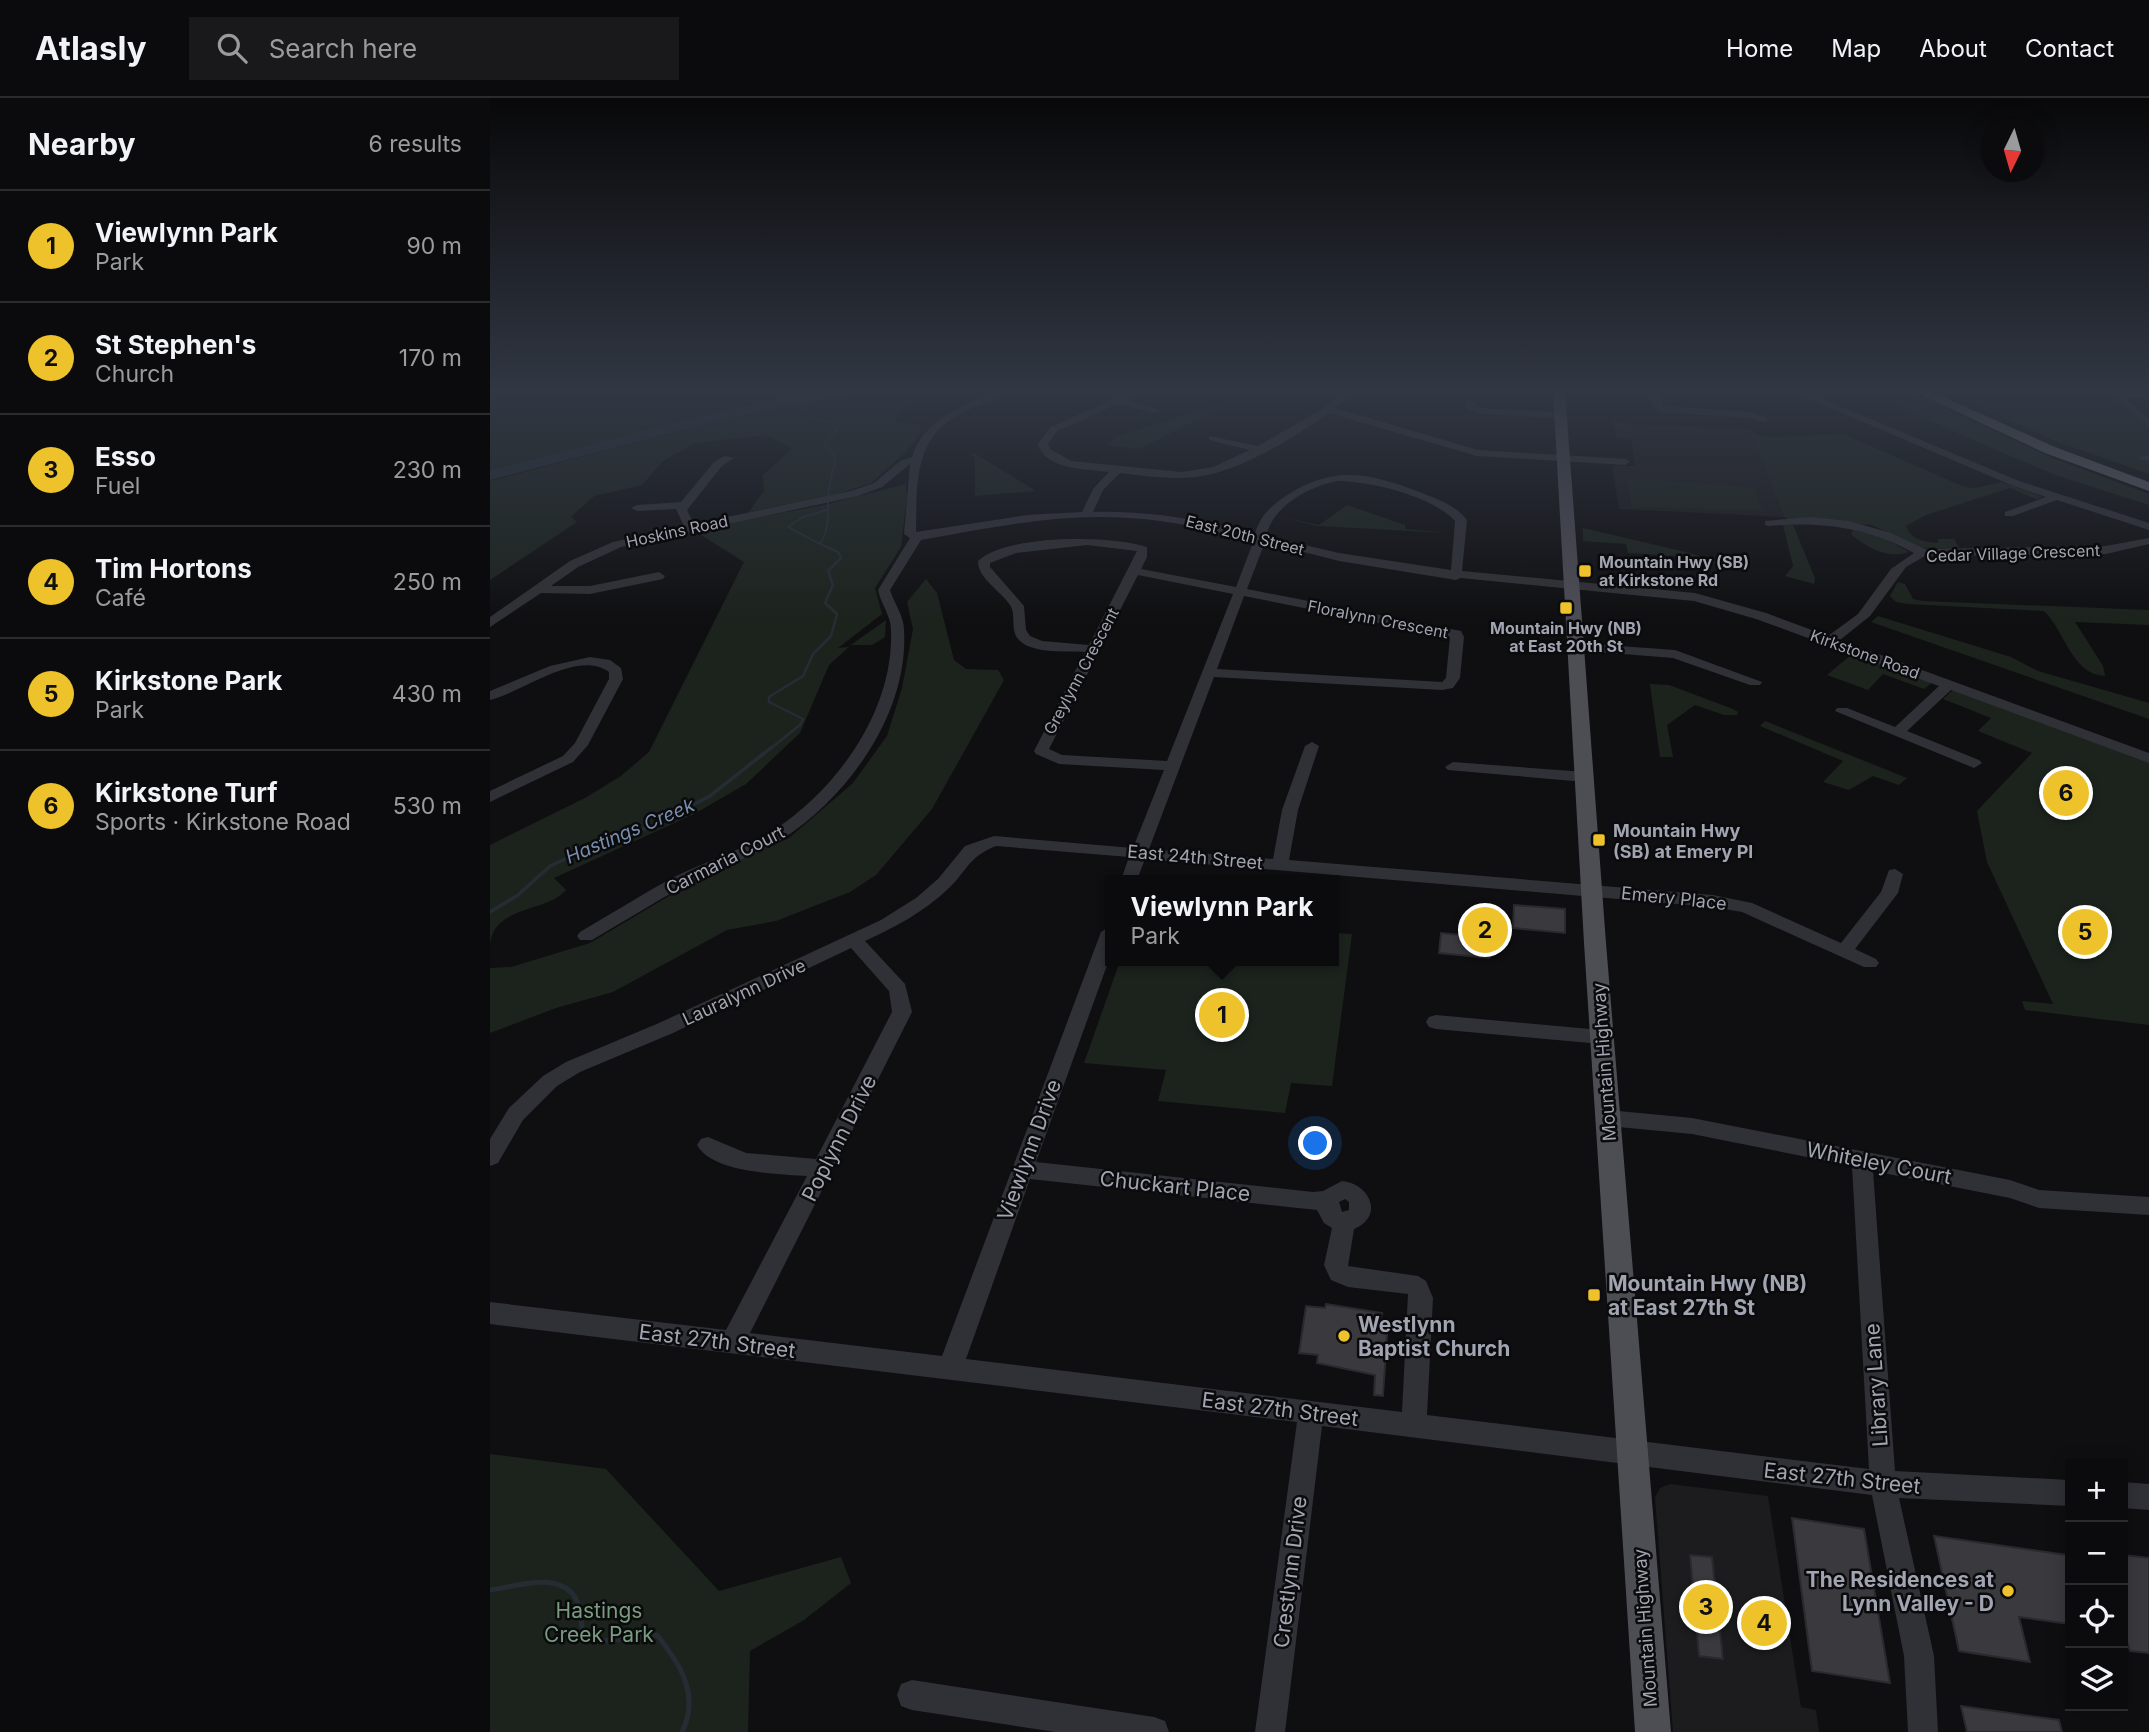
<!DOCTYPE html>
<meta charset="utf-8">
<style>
:root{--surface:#0b0b0d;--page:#19191b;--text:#f1f3f6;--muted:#9a9b9d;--line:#2b2b2e;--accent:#edc22b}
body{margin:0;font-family:Inter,sans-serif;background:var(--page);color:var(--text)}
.controls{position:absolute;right:21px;bottom:21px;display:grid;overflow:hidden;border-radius:0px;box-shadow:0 4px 18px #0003}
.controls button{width:63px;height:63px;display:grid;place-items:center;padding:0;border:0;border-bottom:2px solid var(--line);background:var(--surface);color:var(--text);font:35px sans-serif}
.compass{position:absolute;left:1491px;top:21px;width:63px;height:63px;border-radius:50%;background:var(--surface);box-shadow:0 4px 18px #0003;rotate:185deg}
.you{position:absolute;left:826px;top:1046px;width:24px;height:24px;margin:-18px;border:5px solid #fff;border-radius:50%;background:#1a73e8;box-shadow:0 0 0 10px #1a73e833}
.badge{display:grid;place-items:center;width:46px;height:46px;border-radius:50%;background:var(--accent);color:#111;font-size:23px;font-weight:700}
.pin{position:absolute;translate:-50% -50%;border:4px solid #fff;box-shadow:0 2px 7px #0006}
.popup{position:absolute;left:615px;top:777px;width:234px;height:91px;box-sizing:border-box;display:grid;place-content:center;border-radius:0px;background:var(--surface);filter:drop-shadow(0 2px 5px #0005);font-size:23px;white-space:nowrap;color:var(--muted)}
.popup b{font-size:26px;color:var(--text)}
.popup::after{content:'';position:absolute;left:50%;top:100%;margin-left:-14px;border:14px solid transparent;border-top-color:var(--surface)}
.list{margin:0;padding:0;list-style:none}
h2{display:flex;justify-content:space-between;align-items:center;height:91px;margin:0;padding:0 28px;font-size:30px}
h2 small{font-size:23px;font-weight:400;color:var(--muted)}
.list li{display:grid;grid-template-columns:46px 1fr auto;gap:21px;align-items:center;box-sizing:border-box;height:112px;padding:0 28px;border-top:2px solid var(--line)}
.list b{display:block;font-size:26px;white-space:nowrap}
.list p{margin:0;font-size:23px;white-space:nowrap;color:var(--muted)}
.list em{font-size:23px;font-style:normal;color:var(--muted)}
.icon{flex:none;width:38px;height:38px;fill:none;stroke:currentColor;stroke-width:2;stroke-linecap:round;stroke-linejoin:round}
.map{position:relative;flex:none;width:1659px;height:1634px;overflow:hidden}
header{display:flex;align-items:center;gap:42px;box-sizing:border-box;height:98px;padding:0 35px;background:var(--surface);border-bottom:2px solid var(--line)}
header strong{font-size:33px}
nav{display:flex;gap:38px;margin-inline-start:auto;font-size:24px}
.search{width:490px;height:63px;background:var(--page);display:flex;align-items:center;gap:18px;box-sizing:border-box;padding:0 24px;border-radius:0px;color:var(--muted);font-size:26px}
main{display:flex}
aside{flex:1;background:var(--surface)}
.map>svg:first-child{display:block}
</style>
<header>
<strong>Atlasly</strong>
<div class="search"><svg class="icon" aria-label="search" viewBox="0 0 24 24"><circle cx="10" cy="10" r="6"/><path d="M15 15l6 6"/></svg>Search here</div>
<nav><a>Home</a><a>Map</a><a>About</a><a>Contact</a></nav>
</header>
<main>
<aside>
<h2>Nearby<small>6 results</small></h2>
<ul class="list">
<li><span class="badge">1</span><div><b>Viewlynn Park</b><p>Park</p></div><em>90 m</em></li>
<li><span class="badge">2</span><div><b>St Stephen's</b><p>Church</p></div><em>170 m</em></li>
<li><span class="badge">3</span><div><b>Esso</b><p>Fuel</p></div><em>230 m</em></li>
<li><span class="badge">4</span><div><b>Tim Hortons</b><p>Café</p></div><em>250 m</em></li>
<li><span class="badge">5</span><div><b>Kirkstone Park</b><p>Park</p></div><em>430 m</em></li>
<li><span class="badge">6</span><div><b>Kirkstone Turf</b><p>Sports · Kirkstone Road</p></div><em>530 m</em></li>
</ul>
</aside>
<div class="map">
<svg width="1659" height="1634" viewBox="0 0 1659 1634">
<rect width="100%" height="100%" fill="#0f0f11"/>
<!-- built -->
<path fill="#1c1b1e" d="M1123 322 1138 326 1260 331 1294 419 1129 411 1122 368H1145L1141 341 1126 340Z
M1180 1386 1278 1398 1311 1609 1326 1612 1329 1634H1183L1165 1399 1170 1390Z"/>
<!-- green -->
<path fill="#1c231d" d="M0 294H320L187 324 0 372Z
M366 294H449L413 313 403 323 430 327V336L415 355 381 385 342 398 259 414 274 393 273 377 302 351 277 337 205 345 173 363 152 387 104 398 81 419 87 424 0 482V383L235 321Z
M1372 294H1419L1560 359 1659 396V407L1565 377Z
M1455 294H1624L1659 325V376L1565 343Z
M731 306 736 308 649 351 617 347 627 338Z
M1260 332 1267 337 1285 339 1354 336 1474 389 1485 390 1512 384 1553 399 1546 401 1520 390 1436 417 1416 428C1421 442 1435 444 1448 445V441H1464L1469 449 1467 451 1431 450 1382 427 1300 422 1294 419Z
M484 355 546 393 485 398V360L480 356Z
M1136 380 1264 389 1272 412 1142 409Z
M416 386 417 399 411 449 385 490 392 516 348 550 358 549 396 522 395 539 382 547H361L339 567 310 635 256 686 204 716 64 780 76 792C56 815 5 807 0 846V747L95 700 131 678 159 654 254 464 203 432 334 407Z
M857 407 915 427V431L959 435 827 428 787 418 829 427Z
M1293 427H1303L1325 480 1324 486 1295 478 1303 468Z
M1093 430 1200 455 1256 474 1200 459 1138 455 1136 446 1093 443Z
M1364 431 1383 434 1419 454C1399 462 1375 449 1361 436Z
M436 481 447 495 464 562 476 571 508 572 514 582 442 711 386 777 360 794 286 823 237 832 123 894 66 910 0 935V870L21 869 100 845 206 782 299 740 363 685 397 638 412 590 423 531 417 504Z
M1408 484 1415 486 1423 501 1432 503 1659 512V527L1585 524 1613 568 1615 578C1582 577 1575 533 1554 513L1418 506 1406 504 1400 498Z
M1388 518 1521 559 1548 573 1659 605V621L1381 524Z
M1362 556 1443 584 1434 591 1393 576 1378 592 1337 577Z
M1160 586 1179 587 1243 611 1248 614 1247 617H1234L1205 607 1177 627 1183 659H1170Z
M1463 592 1659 664V927L1535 912 1532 903 1563 906 1497 764 1487 713 1542 655 1488 633 1501 620 1453 601Z
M1275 623 1417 680 1409 687 1383 678 1359 692 1333 684 1353 663 1270 628Z
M844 835 862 836 842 988 801 985 795 1015 668 1003 676 972 594 965 630 863H844Z
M0 1356 116 1371 229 1493 351 1459 361 1485 314 1522 260 1553 258 1634H0Z"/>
<!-- water -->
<path fill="#262c34" d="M320 294H366L235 321 0 382V372L187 324Z"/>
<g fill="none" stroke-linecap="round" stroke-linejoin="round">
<!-- stream-far3 -->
<path stroke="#262c34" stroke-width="2" d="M306 303 325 321 341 324 347 332 334 345 346 360C344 370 338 390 338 397 338 415 340 430 330 446L343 452
M330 446 298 429 313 419 337 412"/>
<!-- stream-far2 -->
<path stroke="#262c34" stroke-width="2.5" d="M280 651 310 627 313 621 279 604V599L313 578 323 556 341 538 347 516 335 505 343 487 338 473 351 460 348 454 339 450"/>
<!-- stream-far1 -->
<path stroke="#262c34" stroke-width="3.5" d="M0 814 28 797 60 768 124 739 157 730 220 698 282 649"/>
<!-- stream -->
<path stroke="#262c34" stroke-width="5" d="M0 1492C26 1489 72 1471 87 1503 92 1515 89 1528 96 1540L114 1543 167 1537C191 1567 210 1597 192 1634"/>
</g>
<!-- building -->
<path fill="#3a393e" stroke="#2a292d" stroke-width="2" d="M1024 807 1075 811V835L1023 830Z
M1006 820 1020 822 1019 836 1001 834 999 860 949 855 951 835 970 837V830L979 829V821L1006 824Z
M836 1206 892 1215 891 1221 898 1222 893 1298 884 1297 885 1277 827 1265 828 1257 809 1255 816 1208 835 1210Z
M1302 1420 1374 1431 1400 1585 1322 1573Z
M1444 1438 1577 1457 1580 1467V1526L1529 1519 1540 1564 1469 1553Z
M1200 1457 1222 1459 1233 1561 1209 1558Z
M1633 1457 1659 1460V1555L1640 1553 1633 1531Z
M1471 1608 1569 1622 1572 1634H1477Z"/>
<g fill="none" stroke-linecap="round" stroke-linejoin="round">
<!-- minor -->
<path fill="#303136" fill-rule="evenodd" d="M506 294H519C503 305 481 309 463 320 423 344 427 392 426 434L537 417 592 414 603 391 619 374C597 371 555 372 548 346L561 329 639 294H652L637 302 670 312 665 315 629 306 567 333 558 346 560 351 581 363 692 374 723 369 760 352 719 342V338L768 348 829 313 853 294H863L845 310 988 352 1135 361 1140 364 1135 367 987 358 839 315C804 340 749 374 706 379 681 382 655 378 630 375L613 392 603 414C658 412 711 422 765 435 771 416 783 406 799 396 846 366 883 376 932 395 949 402 965 407 977 422L972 473 1205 495 1276 515 1338 538 1368 516 1401 471 1424 455C1378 429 1331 423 1279 428L1275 427V423L1320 419 1359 423 1401 435 1435 451 1616 448 1659 440V446L1616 456 1435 458 1416 469 1380 518 1350 542 1659 655V665L1461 592 1417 633 1489 662 1492 665 1484 670 1345 613 1347 610H1357L1405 629 1449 588 1266 521 1204 503 971 480 966 482 849 463 775 444 757 491 971 533 974 539 970 580 963 590 952 592 724 579 659 751 783 761 792 712 815 648 822 644 829 648 808 712 799 762 1223 797 1262 805 1351 845 1391 794 1399 772 1405 771 1413 776 1408 795 1365 851 1386 861 1389 865 1386 869H1374L1252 814 1223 809 655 761 647 782H631L639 759 506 748C478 759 478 772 458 791 434 814 405 829 375 843L415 886 422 914 260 1235 452 1258 611 834 620 828V859L546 1064 823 1094 833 1093 852 1083C881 1086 894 1119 864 1131L858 1168 928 1178 936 1183 943 1200 937 1317 1379 1371 1362 1068 1202 1036 1118 1028 1111 1026 1108 1020 1111 1014 1118 1012 1202 1020 1520 1082 1549 1092 1659 1099V1117L1549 1110 1520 1100 1383 1073 1405 1373 1580 1382V1408L1409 1400 1444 1558 1448 1634H1418L1414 1558 1382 1397 832 1328 795 1634H765L807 1324 0 1226V1204L236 1232 317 1078C289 1076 222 1075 207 1047L211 1041 218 1039 256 1055 326 1061 402 914 399 893 361 850 183 935 90 974 67 988 33 1022 8 1065 0 1068V1041L19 1010 53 978 76 964 169 925 391 822 426 800 448 781 475 748 504 738 643 750 674 672 569 666 546 656 544 653 595 554C577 553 544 556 530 543 519 533 527 517 520 507 511 493 488 481 488 463 517 436 621 437 657 449V459L651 471 746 489 764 442C722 432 680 422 638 420 569 415 499 430 431 442L400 492C404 505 414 518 414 532 419 613 360 697 294 740 263 760 226 770 194 788 163 805 133 824 102 842H90L87 838 90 834C121 816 151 797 182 780 215 763 252 753 284 732 348 690 404 612 401 532 401 518 391 506 388 492L420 440 414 436 420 366 392 389 368 398 131 449 88 469 61 488H100L169 474 175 478 173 481 100 496 51 495 0 529V519L80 463 123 444 194 428 186 411 147 413 141 410 147 407 191 404 224 364 235 358 244 360 232 368 197 412 204 426 361 393 384 385 410 363 422 359C435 321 470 308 506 294ZM847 383C879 383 943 398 965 423L961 472 849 455 776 438C783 408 818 389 847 383ZM597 447 647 453 599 547 552 543 540 538 536 532 534 508 500 469V465L526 455ZM648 477 743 496 677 663 572 657 559 651ZM754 498 960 539 956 580 952 584 727 571ZM540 1081 827 1112 834 1125 842 1130 834 1167 841 1182 858 1189 918 1196 912 1314 476 1261ZM855 1101 859 1104V1112L852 1114 849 1104Z
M1157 294H1167L1173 308 1262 314 1279 321 1274 324 1261 320 1170 314 1165 311Z
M1303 294H1316L1529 383 1659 425V432L1567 402 1523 418H1515V414L1556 399 1521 387Z
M1618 294 1659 295V301L1635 300 1659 321V329Z
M981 302 990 310 1071 314 1076 317 1071 320 989 316 976 310V305Z
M1659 357V363L1648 361 1649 359Z
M1088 545 1185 552 1272 584 1270 587H1260L1183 560 1083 552V546Z
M100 559 120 562 131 570 133 581 98 647 83 664 0 704V693L73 658 85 645 119 581V574C87 551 33 594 0 602V593L60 568Z
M963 664 1095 674 1103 679 1095 684 958 672 955 669Z
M946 917 1111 932 1118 934 1121 939 1118 944 1111 946 946 931 939 929 936 924 939 919Z
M1633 1384 1659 1386V1412L1633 1410Z
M422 1582 664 1619 675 1623 679 1634H565L422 1612 411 1608 407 1597 411 1586Z"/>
<!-- major -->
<path fill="#4d4d54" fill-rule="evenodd" d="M1063 294H1075L1116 845 1181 1634H1145L1094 845Z"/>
<!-- highway -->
<path fill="#5d5e66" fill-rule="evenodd" d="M1425 294H1442L1565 349 1659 384V393L1555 355Z"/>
</g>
<!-- sky -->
<linearGradient id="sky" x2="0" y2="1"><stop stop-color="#080809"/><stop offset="0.56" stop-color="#313743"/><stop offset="1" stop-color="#313743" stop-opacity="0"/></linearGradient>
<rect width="1659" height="523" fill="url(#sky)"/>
<!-- markers -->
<g fill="#edc22b" stroke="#0b0a0c" stroke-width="2.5">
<rect x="1088" y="466" width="14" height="14" rx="3.5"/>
<rect x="1069" y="503" width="14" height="14" rx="3.5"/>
<rect x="1102" y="735" width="14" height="14" rx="3.5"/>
<rect x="1097" y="1190" width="14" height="14" rx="3.5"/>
<circle cx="854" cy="1238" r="7"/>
<circle cx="1518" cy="1493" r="7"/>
</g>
<g text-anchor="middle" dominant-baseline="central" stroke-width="5" stroke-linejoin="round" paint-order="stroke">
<!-- far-street labels -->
<g font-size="16" fill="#a1a4b1" stroke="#0b0a0c">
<text transform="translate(187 433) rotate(-12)">Hoskins Road</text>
<text transform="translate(755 437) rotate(14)">East 20th Street</text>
<text transform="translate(1523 455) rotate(-2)">Cedar Village Crescent</text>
<text transform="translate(888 521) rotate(11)">Floralynn Crescent</text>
<text transform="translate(1375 556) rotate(20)">Kirkstone Road</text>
<text transform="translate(591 573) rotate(-62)">Greylynn Crescent</text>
</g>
<!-- far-poi labels -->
<g font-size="16" font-weight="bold" fill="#a1a4b1" stroke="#0b0a0c" text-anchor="start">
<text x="1109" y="464">Mountain Hwy (SB)<tspan x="1109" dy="18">at Kirkstone Rd</tspan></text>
<text x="1076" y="530" text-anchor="middle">Mountain Hwy (NB)<tspan x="1076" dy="18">at East 20th St</tspan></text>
</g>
<!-- poi labels -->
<g font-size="18" font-weight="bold" fill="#a1a4b1" stroke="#0b0a0c" text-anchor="start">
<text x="1123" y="732">Mountain Hwy<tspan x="1123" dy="21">(SB) at Emery Pl</tspan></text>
</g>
<!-- street labels -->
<g font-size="18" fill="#a1a4b1" stroke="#0b0a0c">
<text transform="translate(705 759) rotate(5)">East 24th Street</text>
<text transform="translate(235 762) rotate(-27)">Carmaria Court</text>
<text transform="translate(1184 800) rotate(6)">Emery Place</text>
<text transform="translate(254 894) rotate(-25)">Lauralynn Drive</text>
<text transform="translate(1114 964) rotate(-94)">Mountain Highway</text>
<text transform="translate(1155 1530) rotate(-94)">Mountain Highway</text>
</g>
<!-- water labels -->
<g font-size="19" font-style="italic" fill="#778ead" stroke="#0b0a0c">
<text transform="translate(140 733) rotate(-23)">Hastings Creek</text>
</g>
<!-- near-street labels -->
<g font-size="21" fill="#a1a4b1" stroke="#0b0a0c">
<text transform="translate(349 1040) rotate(-63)">Poplynn Drive</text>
<text transform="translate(539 1052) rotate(-70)">Viewlynn Drive</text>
<text transform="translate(1389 1065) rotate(11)">Whiteley Court</text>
<text transform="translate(685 1088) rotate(6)">Chuckart Place</text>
<text transform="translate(227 1243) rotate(7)">East 27th Street</text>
<text transform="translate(1386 1287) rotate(-94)">Library Lane</text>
<text transform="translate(790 1311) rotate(7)">East 27th Street</text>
<text transform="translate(1352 1380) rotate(6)">East 27th Street</text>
<text transform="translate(800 1474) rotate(-83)">Crestlynn Drive</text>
</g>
<!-- near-poi labels -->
<g font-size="21" font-weight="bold" fill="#a1a4b1" stroke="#0b0a0c" text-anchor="start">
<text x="1118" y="1185">Mountain Hwy (NB)<tspan x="1118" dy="24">at East 27th St</tspan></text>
<text x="868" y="1226">Westlynn<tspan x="868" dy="24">Baptist Church</tspan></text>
<text x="1504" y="1481" text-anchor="end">The Residences at<tspan x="1504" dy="24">Lynn Valley - D</tspan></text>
</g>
<!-- near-park labels -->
<g font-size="21" fill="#789c7e" stroke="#0b0a0c">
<text x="109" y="1512">Hastings<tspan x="109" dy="24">Creek Park</tspan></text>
</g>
</g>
</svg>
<div class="controls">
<button>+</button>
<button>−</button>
<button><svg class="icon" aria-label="locate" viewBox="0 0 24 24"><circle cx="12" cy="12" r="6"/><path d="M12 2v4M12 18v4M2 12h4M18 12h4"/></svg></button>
<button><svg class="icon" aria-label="layers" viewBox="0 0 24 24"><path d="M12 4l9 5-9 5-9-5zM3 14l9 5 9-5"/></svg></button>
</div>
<svg class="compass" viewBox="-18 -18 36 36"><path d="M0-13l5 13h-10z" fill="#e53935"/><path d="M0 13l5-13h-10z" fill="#9a9b9d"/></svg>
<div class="you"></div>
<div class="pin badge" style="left:732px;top:917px">1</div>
<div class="popup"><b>Viewlynn Park</b>Park</div>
<div class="pin badge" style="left:995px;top:832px">2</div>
<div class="pin badge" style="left:1216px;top:1509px">3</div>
<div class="pin badge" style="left:1274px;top:1525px">4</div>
<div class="pin badge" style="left:1595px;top:834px">5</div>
<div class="pin badge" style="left:1576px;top:695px">6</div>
</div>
</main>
